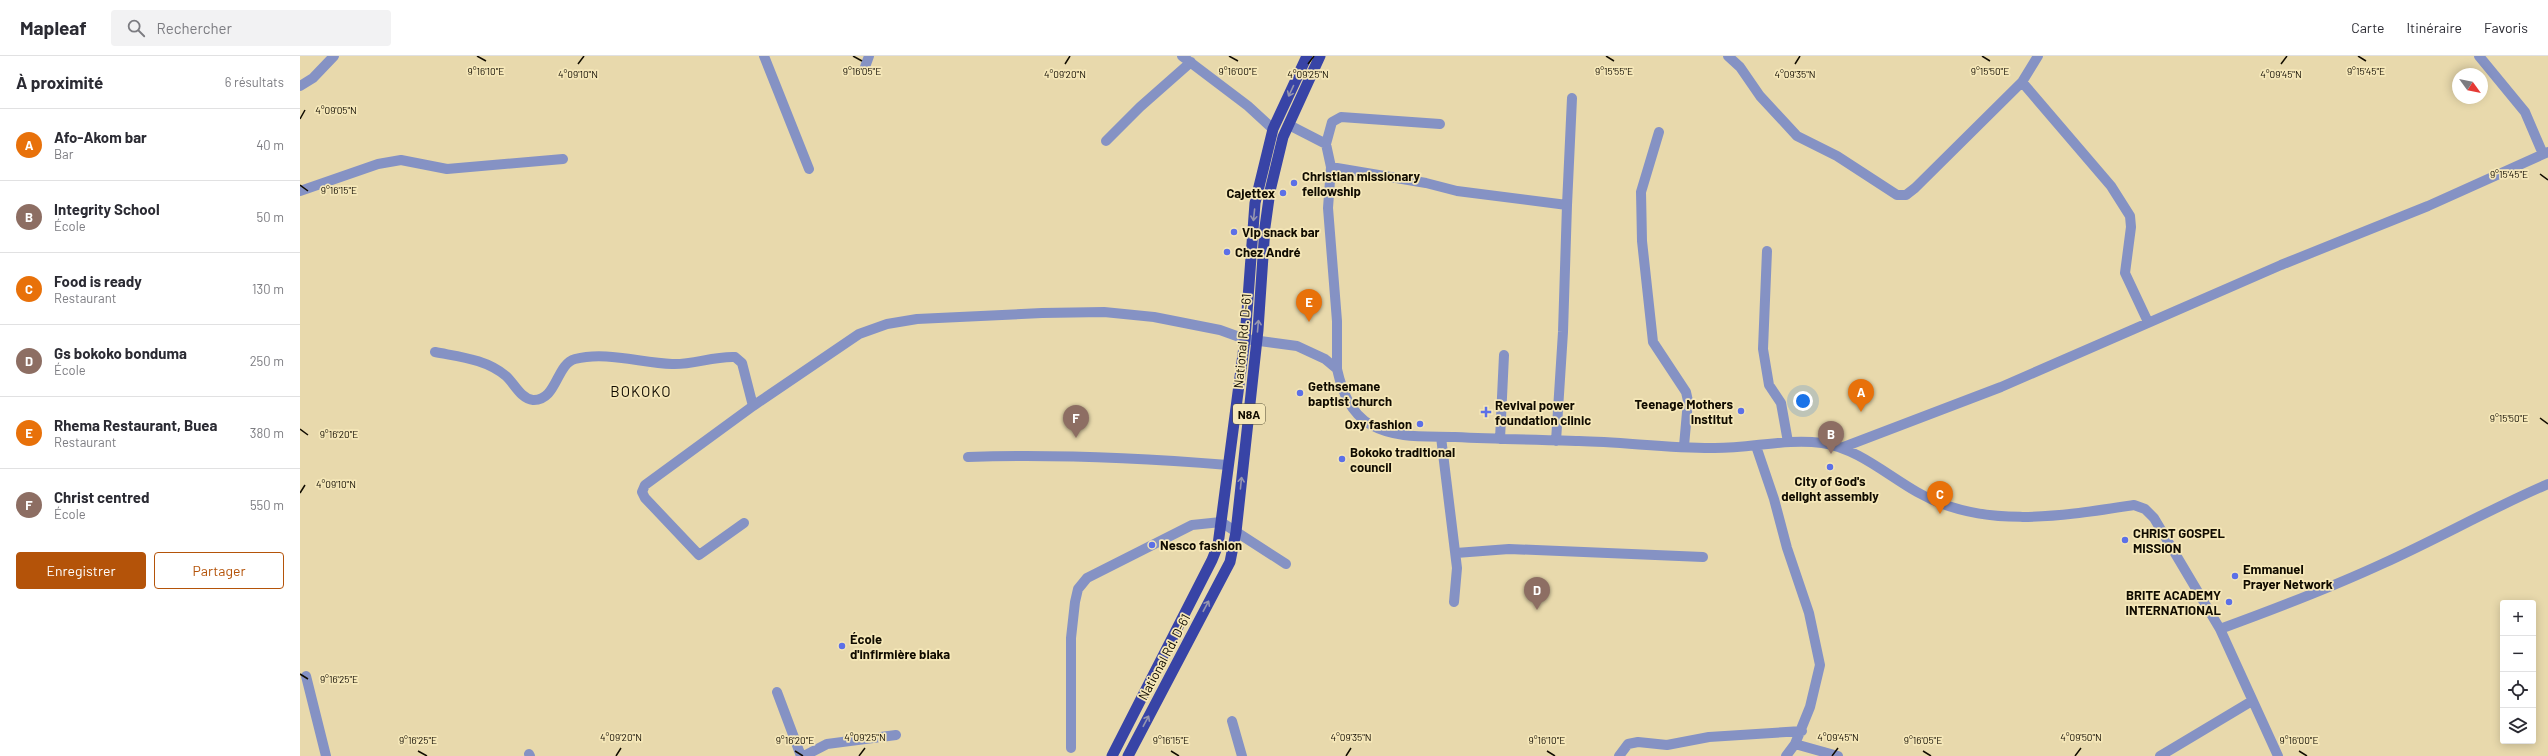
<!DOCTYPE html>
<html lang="fr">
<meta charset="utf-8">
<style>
:root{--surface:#fff;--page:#f2f2f3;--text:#2b2b33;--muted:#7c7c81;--line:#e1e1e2;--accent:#b45309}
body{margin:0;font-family:Barlow,sans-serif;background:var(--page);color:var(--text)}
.controls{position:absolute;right:12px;bottom:12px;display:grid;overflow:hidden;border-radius:4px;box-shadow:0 2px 10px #0003}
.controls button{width:36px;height:36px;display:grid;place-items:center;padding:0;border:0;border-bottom:1px solid var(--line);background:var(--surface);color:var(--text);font:20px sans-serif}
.compass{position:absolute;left:2152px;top:12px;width:36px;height:36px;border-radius:50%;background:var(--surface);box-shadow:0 2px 10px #0003;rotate:123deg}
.you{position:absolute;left:1503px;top:345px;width:14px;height:14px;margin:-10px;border:3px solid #fff;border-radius:50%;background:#1a73e8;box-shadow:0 0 0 6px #1a73e833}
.badge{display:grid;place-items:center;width:26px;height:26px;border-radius:50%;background:var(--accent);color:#fff;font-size:13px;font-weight:700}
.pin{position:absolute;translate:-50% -33px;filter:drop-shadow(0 1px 2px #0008)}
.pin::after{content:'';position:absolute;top:21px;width:14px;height:12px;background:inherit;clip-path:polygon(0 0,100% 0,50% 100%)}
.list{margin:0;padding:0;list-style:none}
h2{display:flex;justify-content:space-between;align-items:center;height:52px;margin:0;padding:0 16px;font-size:17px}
h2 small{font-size:13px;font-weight:400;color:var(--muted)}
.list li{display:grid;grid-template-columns:26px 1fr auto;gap:12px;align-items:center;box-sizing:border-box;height:72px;padding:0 16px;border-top:1px solid var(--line)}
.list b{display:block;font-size:15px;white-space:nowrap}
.list p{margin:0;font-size:13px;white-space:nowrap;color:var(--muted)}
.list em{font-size:13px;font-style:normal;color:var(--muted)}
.actions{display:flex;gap:8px;padding:12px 16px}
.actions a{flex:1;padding:9px 0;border:1px solid var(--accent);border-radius:4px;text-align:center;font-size:14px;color:var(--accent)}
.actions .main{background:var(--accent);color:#fff}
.icon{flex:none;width:22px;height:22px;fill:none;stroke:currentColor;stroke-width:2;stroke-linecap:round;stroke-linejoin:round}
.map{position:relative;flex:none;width:2248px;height:700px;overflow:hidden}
header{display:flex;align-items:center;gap:24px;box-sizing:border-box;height:56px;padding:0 20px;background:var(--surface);border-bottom:1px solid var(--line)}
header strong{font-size:19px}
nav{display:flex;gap:22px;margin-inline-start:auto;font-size:14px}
.search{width:280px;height:36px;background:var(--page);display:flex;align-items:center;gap:10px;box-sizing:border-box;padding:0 14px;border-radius:4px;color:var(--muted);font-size:15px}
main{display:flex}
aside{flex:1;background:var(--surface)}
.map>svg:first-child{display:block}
</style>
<header>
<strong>Mapleaf</strong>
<div class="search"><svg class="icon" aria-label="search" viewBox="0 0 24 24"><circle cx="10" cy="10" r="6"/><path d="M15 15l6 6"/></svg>Rechercher</div>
<nav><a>Carte</a><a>Itinéraire</a><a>Favoris</a></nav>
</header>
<main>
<aside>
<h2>À proximité<small>6 résultats</small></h2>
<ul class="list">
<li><span class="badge" style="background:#e8710a">A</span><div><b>Afo-Akom bar</b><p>Bar</p></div><em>40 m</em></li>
<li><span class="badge" style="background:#8d6e63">B</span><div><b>Integrity School</b><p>École</p></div><em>50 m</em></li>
<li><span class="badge" style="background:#e8710a">C</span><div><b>Food is ready</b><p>Restaurant</p></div><em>130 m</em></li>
<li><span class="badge" style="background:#8d6e63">D</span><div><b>Gs bokoko bonduma</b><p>École</p></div><em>250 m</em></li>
<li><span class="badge" style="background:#e8710a">E</span><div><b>Rhema Restaurant, Buea</b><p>Restaurant</p></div><em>380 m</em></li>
<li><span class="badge" style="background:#8d6e63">F</span><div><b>Christ centred</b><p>École</p></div><em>550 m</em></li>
</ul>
<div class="actions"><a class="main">Enregistrer</a><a>Partager</a></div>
</aside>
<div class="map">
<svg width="2248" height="700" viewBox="0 0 2248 700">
<rect width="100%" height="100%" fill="#e8d9ac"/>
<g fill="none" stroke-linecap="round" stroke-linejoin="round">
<!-- minor -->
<path stroke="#8592c4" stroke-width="10" d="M464 0 509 113
M882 0 948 50 973 73
M1428 0 1440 11 1460 40 1497 80 1537 100 1597 139H1606L1615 132 1722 26
M1738 0 1722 26 1811 130 1830 160 1831 171 1825 217 1848 266
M2179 0 2225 56 2243 98
M565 11 569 0
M0 30 13 22 34 0
M989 69 1026 88 1031 111 1028 152 1037 265V313
M1359 76 1341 136 1342 185 1353 286 1386 336 1388 345 1384 390
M806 85 840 51 891 6
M1026 88 1032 66 1041 61 1140 68
M1031 111 1126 127 1157 135 1267 149 1263 276 1256 385
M0 135 78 108 101 104 147 113 263 103
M1267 149 1272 42
M1467 195 1463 293 1469 329 1481 347 1488 386
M135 296C160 301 186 303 206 320 214 327 221 343 233 344 257 345 256 308 275 303 306 295 341 307 372 308 393 309 413 300 435 301L442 307 453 350
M1141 381 1157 512 1154 546
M1200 383 1204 299
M1456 390 1474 443 1487 492 1509 557 1520 609 1510 651 1495 688 1538 700
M1541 392 1701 331 1981 209 2128 150 2248 96
M668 401C755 398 842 402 928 409
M444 467 399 499 345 442 342 436 345 429 453 350 559 278 587 268 617 263 742 257 804 256 854 261 920 274 945 283 997 290 1025 303 1037 313C1042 335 1050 357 1071 369 1096 383 1127 380 1155 381 1196 383 1238 384 1279 385 1323 386 1367 392 1411 392 1449 393 1485 382 1522 387 1557 392 1587 419 1617 436 1683 474 1763 460 1834 449L1845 453 1854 462 1920 573 1978 700
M1156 497 1209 493 1403 501
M1920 573C1975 553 2030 532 2084 507 2139 482 2192 452 2248 428
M6 620 26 700
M477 636 501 700
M932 665 942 700
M771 692V582L775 546 778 533 787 522 892 469 921 466 986 508
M229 698 230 700
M504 700 527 688 596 679
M1319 700 1328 688 1338 686 1367 689 1409 681 1502 675
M1486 700 1495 688
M1860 700 1952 645"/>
<!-- trunk -->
<path stroke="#3844a6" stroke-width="11" d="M812 700 912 504 918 489 945 283 955 147 973 73 1007 0
M828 700 930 506 936 476 958 274 965 171 970 135 983 81 1020 0"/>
</g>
<!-- one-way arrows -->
<defs><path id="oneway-shaft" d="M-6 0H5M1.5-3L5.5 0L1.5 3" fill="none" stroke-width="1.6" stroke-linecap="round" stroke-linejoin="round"/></defs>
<g stroke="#9696af">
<use href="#oneway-shaft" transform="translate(991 35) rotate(115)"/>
<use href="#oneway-shaft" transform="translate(954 159) rotate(96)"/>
<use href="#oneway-shaft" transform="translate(958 270) rotate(-85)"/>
<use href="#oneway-shaft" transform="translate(941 427) rotate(-84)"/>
<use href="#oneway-shaft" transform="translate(906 550) rotate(-62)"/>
<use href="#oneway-shaft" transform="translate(846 665) rotate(-62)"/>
</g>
<!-- ticks -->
<path fill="none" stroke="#110c00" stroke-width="1.5" d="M177 0 186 5M553 0 562 5M929 0 938 5M1306 0 1314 5M1682 0 1690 5M2058 0 2066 5M278 8 284 0M765 8 770 0M1008 8 1014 0M1495 8 1500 0M1981 8 1987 0M0 63 5 54M2240 118 2248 124M0 129 8 135M2240 362 2248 368M0 373 8 379M0 437 5 429M0 618 8 623M118 695 127 700M495 695 503 700M871 695 879 700M1247 695 1255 700M1623 695 1631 700M1999 695 2007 700M316 700 321 692M559 700 565 692M1046 700 1051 692M1532 700 1538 692M1775 700 1781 692"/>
<!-- markers -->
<g fill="#5c70e7" stroke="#f5e7b8" stroke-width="1.5">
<circle cx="994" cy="127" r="4"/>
<circle cx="983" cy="137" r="4"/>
<circle cx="934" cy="176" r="4"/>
<circle cx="927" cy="196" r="4"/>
<circle cx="1000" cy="337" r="4"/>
<circle cx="1441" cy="355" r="4"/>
<path d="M1184 350h4v4h4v4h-4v4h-4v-4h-4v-4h4z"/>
<circle cx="1120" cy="368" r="4"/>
<circle cx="1042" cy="403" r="4"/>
<circle cx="1530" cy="411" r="4"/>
<circle cx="1825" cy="484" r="4"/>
<circle cx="852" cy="489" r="4"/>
<circle cx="1935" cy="520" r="4"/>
<circle cx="1929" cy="546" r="4"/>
<circle cx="542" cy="590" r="4"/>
</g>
<g text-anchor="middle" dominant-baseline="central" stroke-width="3.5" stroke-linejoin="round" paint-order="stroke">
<!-- shield labels -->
<rect fill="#f5e7b8" stroke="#554e37" stroke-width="1" x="933" y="348" width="32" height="20" rx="3"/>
<g font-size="12" font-weight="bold" fill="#110c00">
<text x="949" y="358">N8A</text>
</g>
<!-- poi labels -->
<g font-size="13" font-weight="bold" fill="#110c00" stroke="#f5e7b8" text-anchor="start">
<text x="1002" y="120">Christian missionary<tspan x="1002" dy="15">fellowship</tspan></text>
<text x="975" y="137" text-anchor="end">Cajettex</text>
<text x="942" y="176">Vip snack bar</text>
<text x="935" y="196">Chez André</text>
<text x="1008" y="330">Gethsemane<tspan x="1008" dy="15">baptist church</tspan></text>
<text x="1433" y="348" text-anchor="end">Teenage Mothers<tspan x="1433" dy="15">Institut</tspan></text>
<text x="1195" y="349">Revival power<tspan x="1195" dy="15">foundation clinic</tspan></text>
<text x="1112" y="368" text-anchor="end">Oxy fashion</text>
<text x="1050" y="396">Bokoko traditional<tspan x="1050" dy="15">council</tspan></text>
<text x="1530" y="425" text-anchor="middle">City of God's<tspan x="1530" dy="15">delight assembly</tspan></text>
<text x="1833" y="477">CHRIST GOSPEL<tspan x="1833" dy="15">MISSION</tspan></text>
<text x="860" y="489">Nesco fashion</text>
<text x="1943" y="513">Emmanuel<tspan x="1943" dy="15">Prayer Network</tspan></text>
<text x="1921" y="539" text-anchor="end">BRITE ACADEMY<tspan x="1921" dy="15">INTERNATIONAL</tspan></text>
<text x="550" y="583">École<tspan x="550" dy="15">d'infirmière biaka</tspan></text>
</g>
<!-- street labels -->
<g font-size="13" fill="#110c00" stroke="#f5e7b8">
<text transform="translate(942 285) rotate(-85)">National Rd. D-61</text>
<text transform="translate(864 601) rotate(-62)">National Rd. D-61</text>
</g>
<!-- quarter labels -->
<g font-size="15" letter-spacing="1" fill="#110c00" stroke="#f5e7b8">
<text x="341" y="335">BOKOKO</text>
</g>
</g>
<g font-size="10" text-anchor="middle" fill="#110c00" stroke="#f5e7b8" stroke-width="3.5" stroke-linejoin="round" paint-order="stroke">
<text x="562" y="19">9°16'05"E</text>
<text x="938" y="19">9°16'00"E</text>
<text x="1314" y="19">9°15'55"E</text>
<text x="2066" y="19">9°15'45"E</text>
<text x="186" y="19">9°16'10"E</text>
<text x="1690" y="19">9°15'50"E</text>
<text x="1008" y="22">4°09'25"N</text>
<text x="278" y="22">4°09'10"N</text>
<text x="765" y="22">4°09'20"N</text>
<text x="1495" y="22">4°09'35"N</text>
<text x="1981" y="22">4°09'45"N</text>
<text x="36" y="58">4°09'05"N</text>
<text x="2209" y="122">9°15'45"E</text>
<text x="39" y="138">9°16'15"E</text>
<text x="2209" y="366">9°15'50"E</text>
<text x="39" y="382">9°16'20"E</text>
<text x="36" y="432">4°09'10"N</text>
<text x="39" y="627">9°16'25"E</text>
<text x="321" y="685">4°09'20"N</text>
<text x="565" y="685">4°09'25"N</text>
<text x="1051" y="685">4°09'35"N</text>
<text x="1538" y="685">4°09'45"N</text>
<text x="1781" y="685">4°09'50"N</text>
<text x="118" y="688">9°16'25"E</text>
<text x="495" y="688">9°16'20"E</text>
<text x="871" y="688">9°16'15"E</text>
<text x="1247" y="688">9°16'10"E</text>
<text x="1623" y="688">9°16'05"E</text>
<text x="1999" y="688">9°16'00"E</text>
</g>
</svg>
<div class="controls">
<button>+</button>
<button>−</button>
<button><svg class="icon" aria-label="locate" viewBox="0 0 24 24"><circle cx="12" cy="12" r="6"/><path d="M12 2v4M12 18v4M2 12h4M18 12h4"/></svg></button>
<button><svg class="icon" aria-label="layers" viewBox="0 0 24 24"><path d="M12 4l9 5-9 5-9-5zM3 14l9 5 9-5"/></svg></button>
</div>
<svg class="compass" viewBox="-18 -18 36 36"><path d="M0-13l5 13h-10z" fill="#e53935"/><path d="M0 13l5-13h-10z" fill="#7c7c81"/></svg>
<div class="you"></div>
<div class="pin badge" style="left:1561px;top:356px;background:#e8710a">A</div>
<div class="pin badge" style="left:1531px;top:398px;background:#8d6e63">B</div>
<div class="pin badge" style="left:1640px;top:458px;background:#e8710a">C</div>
<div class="pin badge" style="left:1237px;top:554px;background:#8d6e63">D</div>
<div class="pin badge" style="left:1009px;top:266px;background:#e8710a">E</div>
<div class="pin badge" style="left:776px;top:382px;background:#8d6e63">F</div>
</div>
</main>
